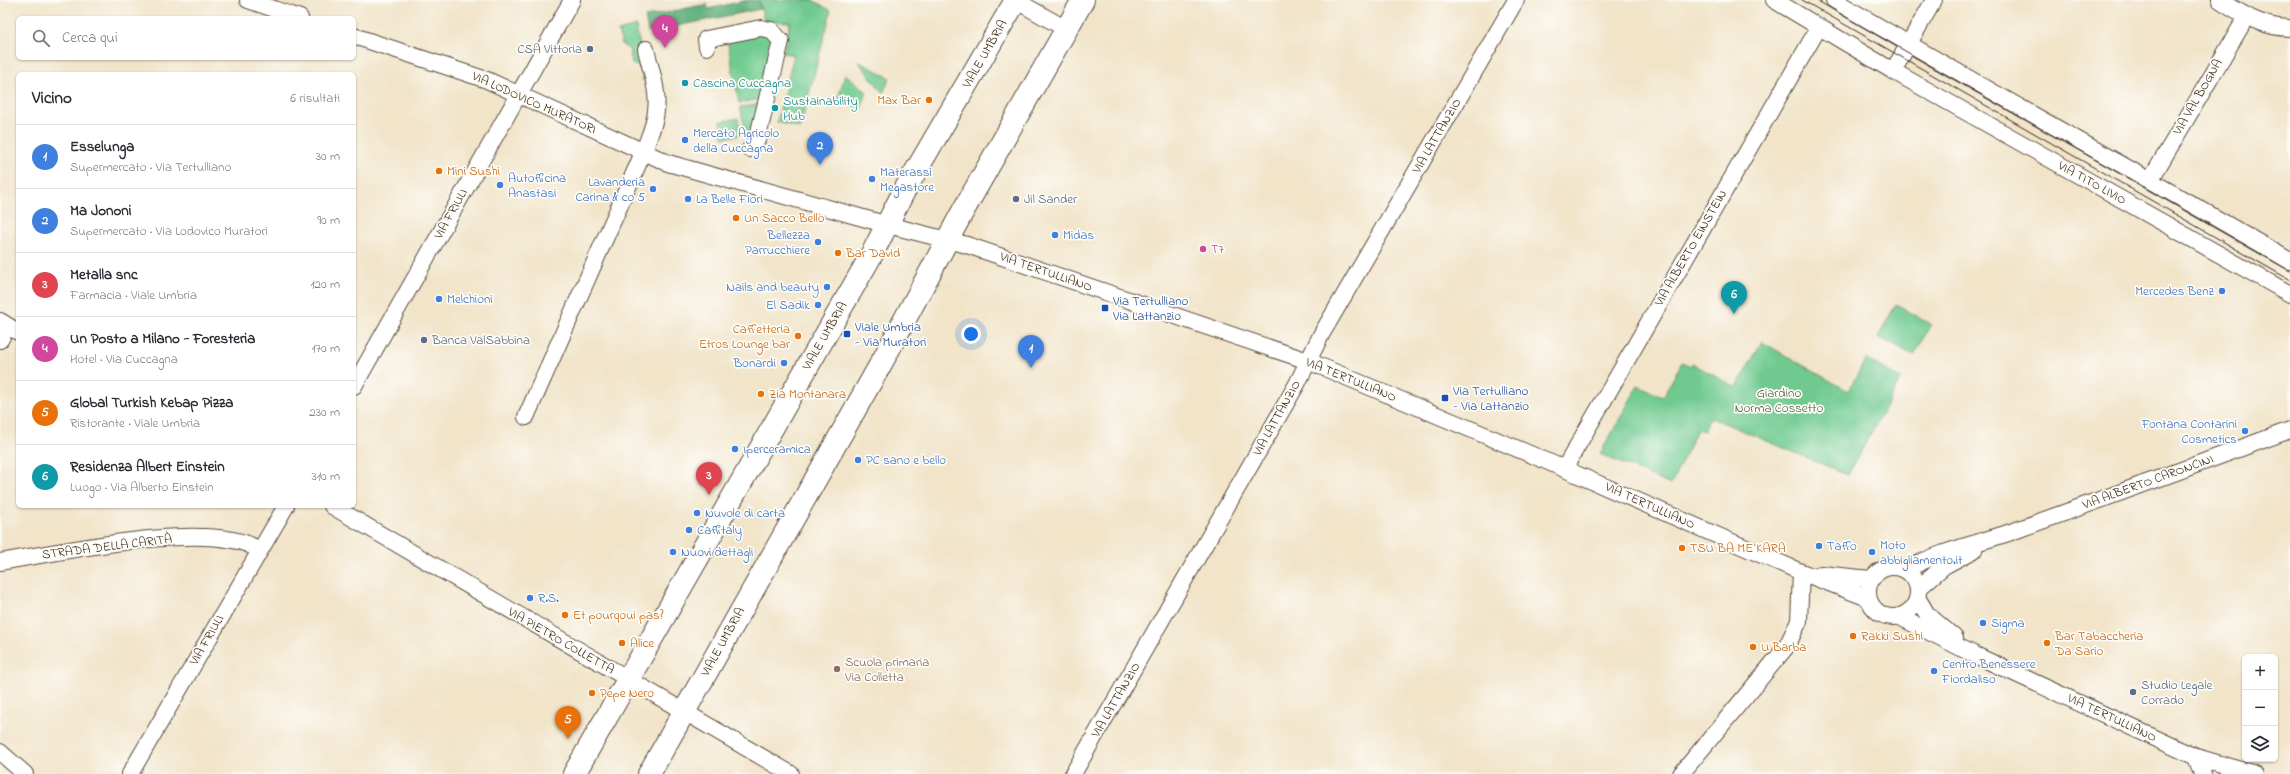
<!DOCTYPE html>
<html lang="it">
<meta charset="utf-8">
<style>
:root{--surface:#fff;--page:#f7f7f7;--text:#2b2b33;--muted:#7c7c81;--line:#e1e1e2;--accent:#b45309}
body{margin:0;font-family:"Indie Flower",sans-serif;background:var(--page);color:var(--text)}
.controls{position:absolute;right:12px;bottom:12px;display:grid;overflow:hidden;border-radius:6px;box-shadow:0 1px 3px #0004}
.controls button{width:36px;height:36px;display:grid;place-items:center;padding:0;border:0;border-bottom:1px solid var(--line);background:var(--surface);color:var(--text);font:20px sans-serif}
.you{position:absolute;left:971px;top:334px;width:14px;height:14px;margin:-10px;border:3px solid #fff;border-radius:50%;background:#1a73e8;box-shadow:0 0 0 6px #1a73e833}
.badge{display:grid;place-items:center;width:26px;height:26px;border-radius:50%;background:var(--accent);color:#fff;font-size:13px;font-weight:700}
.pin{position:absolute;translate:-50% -33px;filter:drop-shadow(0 1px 2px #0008)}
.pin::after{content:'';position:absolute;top:21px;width:14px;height:12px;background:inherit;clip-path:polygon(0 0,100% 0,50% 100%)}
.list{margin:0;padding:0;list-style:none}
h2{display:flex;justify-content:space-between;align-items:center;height:52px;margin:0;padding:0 16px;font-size:17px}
h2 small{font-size:13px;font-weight:400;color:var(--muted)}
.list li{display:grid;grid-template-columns:26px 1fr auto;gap:12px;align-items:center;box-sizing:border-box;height:64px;padding:0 16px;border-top:1px solid var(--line)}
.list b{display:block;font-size:15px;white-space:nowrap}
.list p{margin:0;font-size:13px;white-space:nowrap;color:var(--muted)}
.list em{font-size:13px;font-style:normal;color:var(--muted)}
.icon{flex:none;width:22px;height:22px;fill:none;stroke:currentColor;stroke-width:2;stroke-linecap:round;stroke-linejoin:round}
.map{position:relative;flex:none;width:2290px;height:774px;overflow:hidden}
.search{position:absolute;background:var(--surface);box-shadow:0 1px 3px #0004;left:16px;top:16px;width:340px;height:44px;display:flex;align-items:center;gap:10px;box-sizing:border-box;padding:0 14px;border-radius:6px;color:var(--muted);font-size:15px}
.panel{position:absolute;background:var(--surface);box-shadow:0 1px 3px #0004;left:16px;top:72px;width:340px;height:436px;border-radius:6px}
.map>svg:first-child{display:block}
</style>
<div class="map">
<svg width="2290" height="774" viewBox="0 0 2290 774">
<rect width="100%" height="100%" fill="#fdfcf7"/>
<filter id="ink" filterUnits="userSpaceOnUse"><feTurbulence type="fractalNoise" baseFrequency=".025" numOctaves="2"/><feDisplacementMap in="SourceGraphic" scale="8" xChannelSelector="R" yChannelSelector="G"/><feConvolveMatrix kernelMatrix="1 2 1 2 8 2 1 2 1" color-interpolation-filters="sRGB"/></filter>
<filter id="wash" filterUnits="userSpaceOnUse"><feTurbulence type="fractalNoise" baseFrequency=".012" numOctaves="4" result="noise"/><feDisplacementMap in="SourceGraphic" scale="16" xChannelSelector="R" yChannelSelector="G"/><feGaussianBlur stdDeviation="0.9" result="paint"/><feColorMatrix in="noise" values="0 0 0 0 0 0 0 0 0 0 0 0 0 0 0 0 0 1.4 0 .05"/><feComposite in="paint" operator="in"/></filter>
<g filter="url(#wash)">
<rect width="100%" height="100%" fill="#f1e4c9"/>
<!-- green -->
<path fill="#70ca90" stroke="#567a57" d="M759 0H813L831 11 800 128 777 122 794 55 783 53 790 22 764 21Z
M636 26 647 81 643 80 640 67 632 64 629 49 622 45 618 31Z
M761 33 775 40 763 99 739 103 727 39Z
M858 61 890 78 883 93Z
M845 74 867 92 861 109 838 99Z
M763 104 756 132 746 134 740 107Z
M738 118 741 135 723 138 720 122Z
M1896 304 1931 324 1914 356 1878 337Z
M1762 342 1848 391 1866 359 1901 379 1848 475 1710 417 1704 431 1697 429 1671 485 1600 454 1638 386 1663 397 1682 362 1690 367 1692 363 1736 388Z"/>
<!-- forest -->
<path fill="#5cae7a" stroke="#4c6c4c" d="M748 0H759L761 9 648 32 645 17 707 4 708 9Z"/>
</g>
<g filter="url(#ink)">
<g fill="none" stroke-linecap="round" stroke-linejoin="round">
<!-- street casing -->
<g stroke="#564638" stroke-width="18">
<path id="street" d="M248 0 300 18
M1015 0 1066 29
M1774 0 1893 71 2290 294
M1834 0C1984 90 2139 172 2290 261
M2220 0C2242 14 2263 28 2290 28
M354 36 487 80 668 163 888 225 967 245 1308 361 1537 457 1801 572 1868 598
M707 47 706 39 761 28 771 30 781 41 757 140 750 149
M1893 71 1934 0
M2151 179 2247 16
M0 321 18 332
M0 340 8 326
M354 386 572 0
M526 417 643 153C648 139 655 125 656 111 659 90 650 68 646 49
M1564 469 1819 27
M332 506 791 774
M0 562C56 553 214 518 259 550
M1868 592a25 25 0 1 1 50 0a25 25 0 1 1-50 0Z
M1906 570C1943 549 1983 543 2022 528 2112 496 2201 463 2290 430
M1821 574 1871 579
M1918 589 1944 566 1974 550
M1918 599 1927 614 1955 638
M1900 617 1973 654 2196 757 2255 774
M0 752 25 774
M2196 757 2202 774
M130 774 286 506
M1073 774 1297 384 1321 335 1516 0
M1681 774 1787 646 1799 621 1801 572"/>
</g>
<!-- primary casing -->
<g stroke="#564638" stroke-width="24">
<path id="primary" d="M574 774 872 254 903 193 1016 0
M649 774 883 360 963 211 1083 0"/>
</g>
<!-- street -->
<use href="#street" stroke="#fff" stroke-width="16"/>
<!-- primary -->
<use href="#primary" stroke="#fff" stroke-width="22"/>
<!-- tram -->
<path stroke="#3b2a1e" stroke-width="1" d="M1802 0 2290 280
M1816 0 2290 271"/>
</g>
</g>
<!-- markers -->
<g fill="#5c6f8a" stroke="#fdfcf7" stroke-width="1.5">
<circle cx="590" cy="49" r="4"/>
<circle cx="1016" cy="199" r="4"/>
<circle cx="424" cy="340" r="4"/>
<circle cx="2133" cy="692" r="4"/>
</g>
<g fill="#0f9aa8" stroke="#fdfcf7" stroke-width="1.5">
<circle cx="685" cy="83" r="4"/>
<circle cx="775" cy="108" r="4"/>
</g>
<g fill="#e8710a" stroke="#fdfcf7" stroke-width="1.5">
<circle cx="929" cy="100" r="4"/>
<circle cx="439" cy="171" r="4"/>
<circle cx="736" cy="218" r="4"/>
<circle cx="838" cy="253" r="4"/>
<circle cx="798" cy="336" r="4"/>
<circle cx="761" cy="394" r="4"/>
<circle cx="1682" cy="548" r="4"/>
<circle cx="565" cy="615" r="4"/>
<circle cx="1853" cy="636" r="4"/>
<circle cx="622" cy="643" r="4"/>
<circle cx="2047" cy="643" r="4"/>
<circle cx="1753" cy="647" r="4"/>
<circle cx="592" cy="693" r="4"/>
</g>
<g fill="#3f7fe0" stroke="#fdfcf7" stroke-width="1.5">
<circle cx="685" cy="140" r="4"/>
<circle cx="872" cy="179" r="4"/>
<circle cx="500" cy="185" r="4"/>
<circle cx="653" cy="189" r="4"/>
<circle cx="688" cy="199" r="4"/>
<circle cx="1055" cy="235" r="4"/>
<circle cx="818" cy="242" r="4"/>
<circle cx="827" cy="287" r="4"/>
<circle cx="2222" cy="291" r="4"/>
<circle cx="439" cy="299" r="4"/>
<circle cx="818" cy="305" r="4"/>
<circle cx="784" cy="363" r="4"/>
<circle cx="2245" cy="431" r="4"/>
<circle cx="735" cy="449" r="4"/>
<circle cx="858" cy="460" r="4"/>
<circle cx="697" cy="513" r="4"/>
<circle cx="689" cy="530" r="4"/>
<circle cx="1819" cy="546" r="4"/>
<circle cx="673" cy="552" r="4"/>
<circle cx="1872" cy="552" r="4"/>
<circle cx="530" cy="598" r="4"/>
<circle cx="1983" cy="623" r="4"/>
<circle cx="1934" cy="671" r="4"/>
</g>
<circle fill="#d1479c" stroke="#fdfcf7" stroke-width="1.5" cx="1203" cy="249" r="4"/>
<g fill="#1a4fb4" stroke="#fdfcf7" stroke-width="1.5">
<rect x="1101" y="304" width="8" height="8" rx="2"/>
<rect x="843" y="330" width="8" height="8" rx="2"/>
<rect x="1441" y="394" width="8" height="8" rx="2"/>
</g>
<circle fill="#8d6e63" stroke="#fdfcf7" stroke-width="1.5" cx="837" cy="669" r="4"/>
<g text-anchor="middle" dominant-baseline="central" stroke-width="3.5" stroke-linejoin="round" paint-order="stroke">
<!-- service labels -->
<g font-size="13" fill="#4e5e75" stroke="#fdfcf7" text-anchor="start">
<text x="582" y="49" text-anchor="end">CSA Vittoria</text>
<text x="1024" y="199">Jil Sander</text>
<text x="432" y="340">Banca ValSabbina</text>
<text x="2141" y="685">Studio Legale<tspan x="2141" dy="15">Corrado</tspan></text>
</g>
<!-- street labels -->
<g font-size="13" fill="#3b2a1e" stroke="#fdfcf7">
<text transform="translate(985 54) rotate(-60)">VIALE UMBRIA</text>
<text transform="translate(2198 97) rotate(-60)">VIA VAL BOGNA</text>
<text transform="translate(534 103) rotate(24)">VIA LODOVICO MURATORI</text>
<text transform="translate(1437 136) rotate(-60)">VIA LATTANZIO</text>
<text transform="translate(2092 183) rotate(29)">VIA TITO LIVIO</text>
<text transform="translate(451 214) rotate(-61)">VIA FRIULI</text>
<text transform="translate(1691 248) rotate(-60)">VIA ALBERTO EINSTEIN</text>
<text transform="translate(1046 272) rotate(19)">VIA TERTULLIANO</text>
<text transform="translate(825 336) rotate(-60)">VIALE UMBRIA</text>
<text transform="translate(1351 380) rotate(22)">VIA TERTULLIANO</text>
<text transform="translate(1277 418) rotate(-61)">VIA LATTANZIO</text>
<text transform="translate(2148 482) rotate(-20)">VIA ALBERTO CARONCINI</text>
<text transform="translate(1650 506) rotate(24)">VIA TERTULLIANO</text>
<text transform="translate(107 547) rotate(-7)">STRADA DELLA CARITÀ</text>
<text transform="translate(207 640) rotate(-60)">VIA FRIULI</text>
<text transform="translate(561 641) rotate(30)">VIA PIETRO COLLETTA</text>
<text transform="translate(723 642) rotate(-61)">VIALE UMBRIA</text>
<text transform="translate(1116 700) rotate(-60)">VIA LATTANZIO</text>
<text transform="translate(2112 718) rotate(25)">VIA TERTULLIANO</text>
</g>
<!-- culture labels -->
<g font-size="13" fill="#0d838f" stroke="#fdfcf7" text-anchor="start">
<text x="693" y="83">Cascina Cuccagna</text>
<text x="783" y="101">Sustainability<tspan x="783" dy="15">Hub</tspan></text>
</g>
<!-- food labels -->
<g font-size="13" fill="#c56008" stroke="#fdfcf7" text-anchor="start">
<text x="921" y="100" text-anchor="end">Max Bar</text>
<text x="447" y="171">Mini Sushi</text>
<text x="744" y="218">Un Sacco Bello</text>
<text x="846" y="253">Bar David</text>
<text x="790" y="329" text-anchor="end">Caffetteria<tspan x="790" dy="15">Etros Lounge bar</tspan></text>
<text x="769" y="394">Zia Montanara</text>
<text x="1690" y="548">TSU BA ME KARA</text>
<text x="573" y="615">Et pourqoui pas?</text>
<text x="1861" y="636">Rakki Sushi</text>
<text x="2055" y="636">Bar Tabaccheria<tspan x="2055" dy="15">Da Sario</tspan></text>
<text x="630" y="643">Alice</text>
<text x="1761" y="647">U Barba</text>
<text x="600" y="693">Pepe Nero</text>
</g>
<!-- shop labels -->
<g font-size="13" fill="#366cbe" stroke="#fdfcf7" text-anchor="start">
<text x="693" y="133">Mercato Agricolo<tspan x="693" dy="15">della Cuccagna</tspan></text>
<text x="880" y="172">Materassi<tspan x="880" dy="15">Megastore</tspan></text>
<text x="508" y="178">Autofficina<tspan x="508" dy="15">Anastasi</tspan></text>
<text x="645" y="182" text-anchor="end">Lavanderia<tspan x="645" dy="15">Carina &amp; co 5</tspan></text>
<text x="696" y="199">La Belle Fiori</text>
<text x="810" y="235" text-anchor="end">Bellezza<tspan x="810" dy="15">Parrucchiere</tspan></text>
<text x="1063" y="235">Midas</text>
<text x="819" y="287" text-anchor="end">Nails and beauty</text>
<text x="2214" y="291" text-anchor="end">Mercedes Benz</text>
<text x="447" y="299">Melchioni</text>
<text x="810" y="305" text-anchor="end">El Sadik</text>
<text x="776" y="363" text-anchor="end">Bonardi</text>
<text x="2237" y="424" text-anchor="end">Fontana Contarini<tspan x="2237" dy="15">Cosmetics</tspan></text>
<text x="743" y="449">Iperceramica</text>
<text x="866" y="460">PC sano e bello</text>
<text x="705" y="513">Nuvole di carta</text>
<text x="697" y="530">Caffitaly</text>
<text x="1880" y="545">Moto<tspan x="1880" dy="15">abbigliamento.it</tspan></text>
<text x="1827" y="546">Taffo</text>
<text x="681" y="552">Nuovi dettagli</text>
<text x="538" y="598">R.S.</text>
<text x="1991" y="623">Sigma</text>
<text x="1942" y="664">Centro Benessere<tspan x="1942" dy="15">Fiordaliso</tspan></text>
</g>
<!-- hotel labels -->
<g font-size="13" fill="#b23c85" stroke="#fdfcf7" text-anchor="start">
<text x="1211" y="249">T7</text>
</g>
<!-- transit labels -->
<g font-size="13" fill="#164399" stroke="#fdfcf7" text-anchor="start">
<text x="1113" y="301">Via Tertulliano<tspan x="1113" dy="15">Via Lattanzio</tspan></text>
<text x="855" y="327">Viale Umbria<tspan x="855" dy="15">- Via Muratori</tspan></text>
<text x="1453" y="391">Via Tertulliano<tspan x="1453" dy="15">- Via Lattanzio</tspan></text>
</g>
<!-- park labels -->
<g font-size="13" fill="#4b5a40" stroke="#fdfcf7">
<text x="1779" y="393">Giardino<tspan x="1779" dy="15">Norma Cossetto</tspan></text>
</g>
<!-- education labels -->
<g font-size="13" fill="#785e54" stroke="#fdfcf7" text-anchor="start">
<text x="845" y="662">Scuola primaria<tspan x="845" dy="15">Via Colletta</tspan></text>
</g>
</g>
</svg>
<div class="controls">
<button>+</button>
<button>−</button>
<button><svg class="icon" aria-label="layers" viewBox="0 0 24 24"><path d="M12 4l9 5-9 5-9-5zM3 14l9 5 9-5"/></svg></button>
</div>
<div class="you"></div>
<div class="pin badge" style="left:1031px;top:368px;background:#3f7fe0">1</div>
<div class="pin badge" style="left:820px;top:165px;background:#3f7fe0">2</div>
<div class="pin badge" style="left:709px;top:495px;background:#e0444e">3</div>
<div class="pin badge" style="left:665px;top:48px;background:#d1479c">4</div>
<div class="pin badge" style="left:568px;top:739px;background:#e8710a">5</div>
<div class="pin badge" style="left:1734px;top:314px;background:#0f9aa8">6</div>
<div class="search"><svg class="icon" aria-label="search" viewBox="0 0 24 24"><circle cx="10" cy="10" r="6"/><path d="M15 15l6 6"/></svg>Cerca qui</div>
<section class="panel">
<h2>Vicino<small>6 risultati</small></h2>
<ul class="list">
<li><span class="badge" style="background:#3f7fe0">1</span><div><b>Esselunga</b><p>Supermercato · Via Tertulliano</p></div><em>30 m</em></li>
<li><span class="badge" style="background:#3f7fe0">2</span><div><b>Ma Jononi</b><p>Supermercato · Via Lodovico Muratori</p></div><em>90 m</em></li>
<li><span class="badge" style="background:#e0444e">3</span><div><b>Metalla snc</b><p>Farmacia · Viale Umbria</p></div><em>120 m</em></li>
<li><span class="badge" style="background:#d1479c">4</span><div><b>Un Posto a Milano - Foresteria</b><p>Hotel · Via Cuccagna</p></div><em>170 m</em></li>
<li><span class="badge" style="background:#e8710a">5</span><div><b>Global Turkish Kebap Pizza</b><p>Ristorante · Viale Umbria</p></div><em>230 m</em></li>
<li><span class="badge" style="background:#0f9aa8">6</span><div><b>Residenza Albert Einstein</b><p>Luogo · Via Alberto Einstein</p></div><em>310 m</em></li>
</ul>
</section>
</div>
